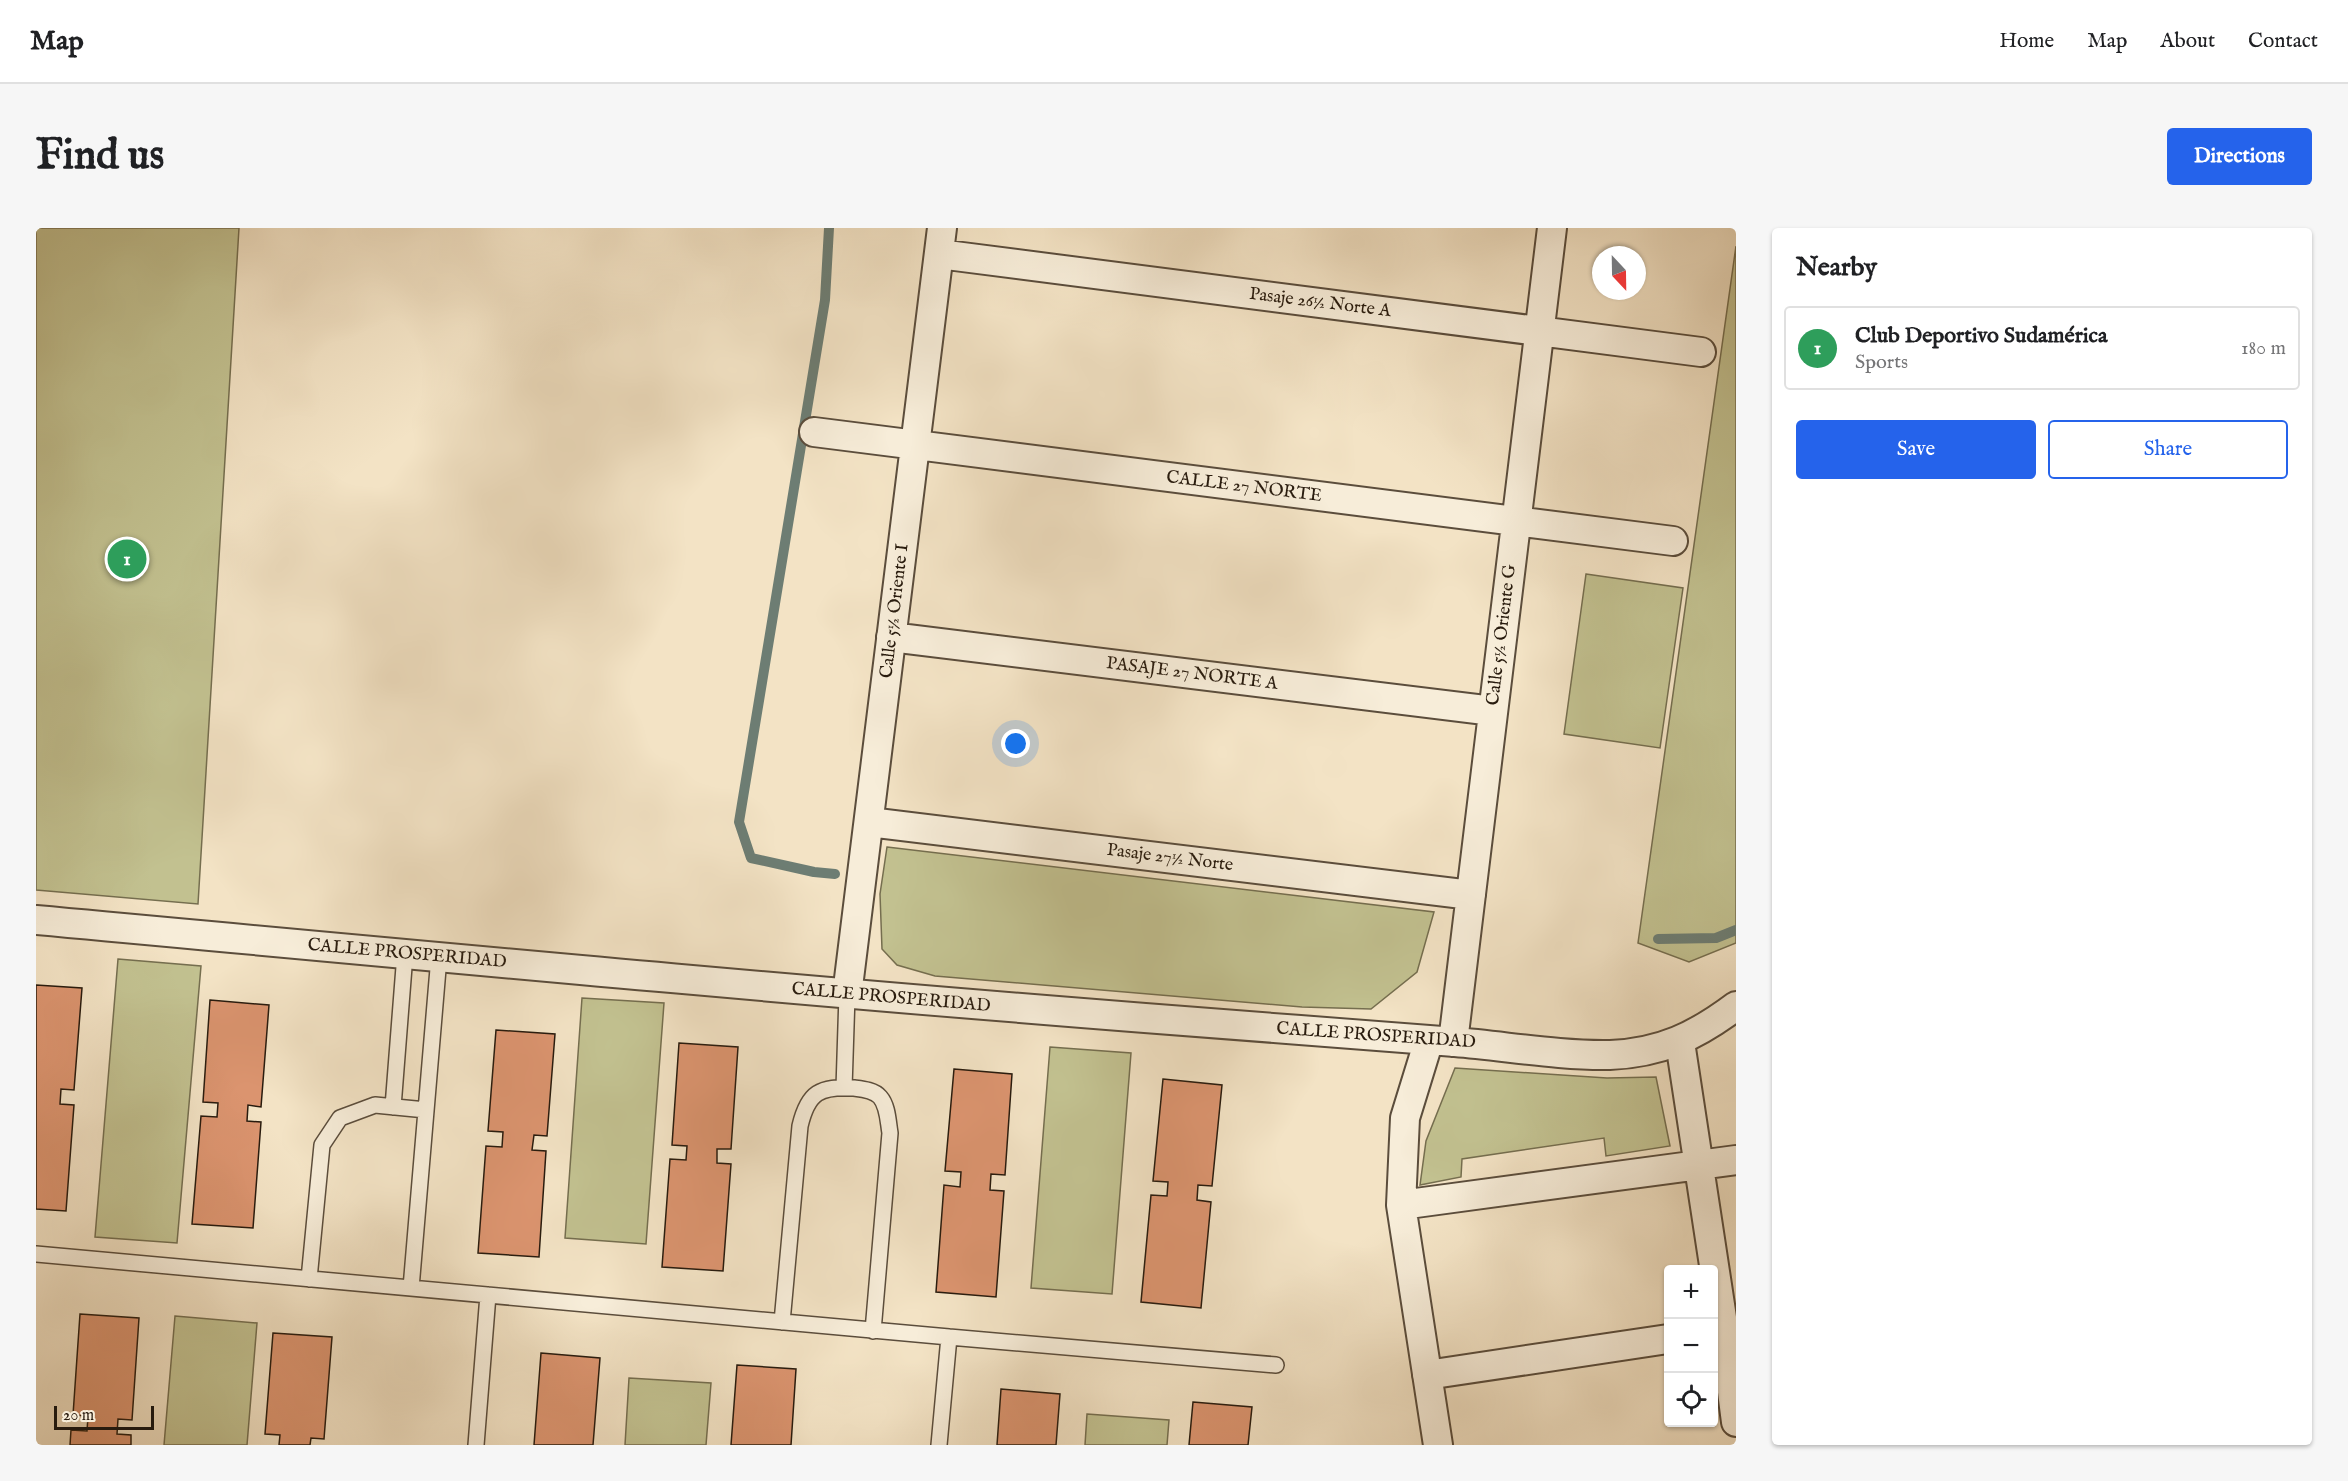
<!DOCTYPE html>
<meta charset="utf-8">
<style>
:root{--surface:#fff;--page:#f6f6f6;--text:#202124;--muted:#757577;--line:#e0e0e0;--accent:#2563eb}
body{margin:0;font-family:"IM FELL English",serif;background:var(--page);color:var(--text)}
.controls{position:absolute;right:18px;bottom:18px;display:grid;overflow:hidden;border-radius:6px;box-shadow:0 2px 4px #0004}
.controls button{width:54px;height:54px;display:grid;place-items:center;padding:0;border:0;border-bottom:2px solid var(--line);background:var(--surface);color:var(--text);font:30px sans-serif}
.compass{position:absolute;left:1556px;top:18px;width:54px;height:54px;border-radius:50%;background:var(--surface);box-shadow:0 2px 4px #0004;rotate:158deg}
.scale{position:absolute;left:18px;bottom:15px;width:100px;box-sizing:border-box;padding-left:6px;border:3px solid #281b0e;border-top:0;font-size:16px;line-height:21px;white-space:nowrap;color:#281b0e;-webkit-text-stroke:4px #f7edd9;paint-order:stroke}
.you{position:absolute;left:980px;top:516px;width:21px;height:21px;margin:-15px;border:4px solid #fff;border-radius:50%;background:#1a73e8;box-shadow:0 0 0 9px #1a73e833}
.badge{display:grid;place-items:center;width:39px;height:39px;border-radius:50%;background:var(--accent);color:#fff;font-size:20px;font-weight:700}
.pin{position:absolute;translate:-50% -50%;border:3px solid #fff;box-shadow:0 2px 6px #0006}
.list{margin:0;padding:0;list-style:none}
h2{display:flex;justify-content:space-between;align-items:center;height:78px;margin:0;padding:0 24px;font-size:26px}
h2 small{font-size:20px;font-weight:400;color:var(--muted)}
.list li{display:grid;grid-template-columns:39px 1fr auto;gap:18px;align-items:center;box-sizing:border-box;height:84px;margin:0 12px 12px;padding:0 12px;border:2px solid var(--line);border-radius:6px}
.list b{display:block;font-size:22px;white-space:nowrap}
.list p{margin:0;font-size:20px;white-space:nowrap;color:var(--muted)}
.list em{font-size:20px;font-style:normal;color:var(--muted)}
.actions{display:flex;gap:12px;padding:18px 24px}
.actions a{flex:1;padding:14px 0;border:2px solid var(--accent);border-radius:6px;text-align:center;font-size:21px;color:var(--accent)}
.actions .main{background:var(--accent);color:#fff}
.icon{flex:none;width:33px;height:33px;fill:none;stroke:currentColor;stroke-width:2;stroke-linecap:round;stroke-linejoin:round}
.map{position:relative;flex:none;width:1700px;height:1217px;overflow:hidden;border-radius:6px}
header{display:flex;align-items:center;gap:36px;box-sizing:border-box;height:84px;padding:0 30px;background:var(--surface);border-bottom:2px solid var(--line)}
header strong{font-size:28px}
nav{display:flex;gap:33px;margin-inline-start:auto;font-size:21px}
.intro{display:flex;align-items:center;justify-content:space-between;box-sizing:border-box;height:144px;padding:0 36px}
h1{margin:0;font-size:42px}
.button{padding:15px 27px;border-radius:6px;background:var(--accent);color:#fff;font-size:21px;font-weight:700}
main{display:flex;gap:36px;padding:0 36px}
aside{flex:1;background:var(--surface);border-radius:6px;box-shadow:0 2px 4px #0004}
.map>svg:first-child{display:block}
</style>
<header>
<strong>Map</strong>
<nav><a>Home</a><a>Map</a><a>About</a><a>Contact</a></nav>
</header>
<div class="intro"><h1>Find us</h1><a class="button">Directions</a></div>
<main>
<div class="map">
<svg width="1700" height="1217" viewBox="0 0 1700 1217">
<rect width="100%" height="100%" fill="#f3e3c5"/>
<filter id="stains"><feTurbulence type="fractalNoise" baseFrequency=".00333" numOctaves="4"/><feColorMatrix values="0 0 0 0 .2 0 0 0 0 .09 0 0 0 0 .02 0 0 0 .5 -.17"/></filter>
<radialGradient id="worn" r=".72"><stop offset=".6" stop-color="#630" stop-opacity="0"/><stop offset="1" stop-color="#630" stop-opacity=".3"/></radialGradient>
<!-- green -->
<path fill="#c2c190" stroke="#756e4f" stroke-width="1.5" d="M0 0H203L162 676 0 662Z
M1700 18V715L1653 734 1602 715Z
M1550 346 1647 360 1624 520 1528 506Z
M851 619 1398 684 1381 744 1335 781 1266 779 899 748 861 737 846 721 844 666Z
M82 731 165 738 141 1015 59 1009Z
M546 770 628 775 610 1016 529 1010Z
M1014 819 1095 825 1076 1066 995 1060Z
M1419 840 1571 850 1620 849 1634 918 1570 928 1568 910 1426 931 1425 949 1384 957 1390 913Z
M139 1088 221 1095 211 1217H128Z
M593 1150 675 1155 670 1217H589Z
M1051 1186 1133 1192 1131 1217H1049Z"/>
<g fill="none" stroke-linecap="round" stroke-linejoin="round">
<!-- stream -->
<path stroke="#6d7d73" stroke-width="10" d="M793 0 789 72 703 594 715 630 778 644 799 646
M1622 711 1680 710 1700 702"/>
</g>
<!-- building -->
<path fill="#db946f" stroke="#281b0e" stroke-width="1.5" d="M0 757 46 760 38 862 25 861 24 876 38 877 30 983 0 981Z
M174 772 233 777 225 879 212 877 211 893 225 894 217 1000 156 996 165 888 181 889 182 875 167 874Z
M460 802 519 806 511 908 498 907 496 922 510 923 503 1029 442 1025 450 918 466 919 467 904 452 903Z
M643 815 702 819 695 921H681V935L695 936 687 1043 626 1039 634 931 650 932 651 918 636 917Z
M918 841 976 846 969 947 955 946 954 962 968 963 960 1069 900 1064 908 957 924 959 925 944 909 943Z
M1127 851 1186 857 1176 958 1162 957 1161 972 1175 974 1165 1080 1105 1074 1115 967 1131 968 1132 954 1117 953Z
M44 1086 103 1090 96 1192 82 1191 81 1206 95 1207V1217H34L35 1202 51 1203 52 1188 37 1187Z
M237 1105 296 1109 288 1211 275 1210 274 1217H243L244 1207 229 1206Z
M505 1125 564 1130 557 1217H498Z
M701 1137 760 1141 755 1217H695Z
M965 1161 1024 1166 1020 1217H961Z
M1157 1174 1216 1179 1212 1217H1153Z"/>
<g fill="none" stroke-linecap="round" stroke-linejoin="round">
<!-- service casing -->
<g stroke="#5b4d3c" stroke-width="18">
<path id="service" d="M808 860 811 767
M357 879 369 726
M0 1026 913 1109 1240 1137
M273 1051 286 917 304 890 339 877 390 882
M375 1060 403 729
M746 1094 764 898C772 864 784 858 818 860 826 861 838 862 844 869 852 878 852 894 854 905L837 1103
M440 1217 452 1067
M903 1217 913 1109"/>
</g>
<!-- minor casing -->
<g stroke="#5b4d3c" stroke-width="32">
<path id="minor" d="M903 26 1665 124
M778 204 1637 313
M855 409 1457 483
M833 594 1435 667
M0 692C370 726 739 761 1109 790 1212 798 1316 806 1419 814 1469 818 1524 828 1574 827 1625 825 1660 808 1700 778
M811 767 906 0
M1393 812 1369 890 1365 977 1402 1217
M1417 814 1516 0
M1644 814 1688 1103 1700 1194
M1365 977 1700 932
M1391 1147 1632 1111"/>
</g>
<!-- service -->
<use href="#service" stroke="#f7edd9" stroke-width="15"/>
<!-- minor -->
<use href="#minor" stroke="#f7edd9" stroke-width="28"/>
</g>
<g text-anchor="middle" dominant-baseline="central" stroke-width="6" stroke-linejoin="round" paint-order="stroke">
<!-- street labels -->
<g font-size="18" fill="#281b0e" stroke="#f7edd9">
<text transform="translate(1284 75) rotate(7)">Pasaje 26½ Norte A</text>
<text transform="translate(1208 259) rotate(7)">CALLE 27 NORTE</text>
<text transform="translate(859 383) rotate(-83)">Calle 5½ Oriente I</text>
<text transform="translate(1466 407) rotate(-83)">Calle 5½ Oriente G</text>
<text transform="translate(1156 446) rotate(7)">PASAJE 27 NORTE A</text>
<text transform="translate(1134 630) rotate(7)">Pasaje 27½ Norte</text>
<text transform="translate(371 726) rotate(5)">CALLE PROSPERIDAD</text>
<text transform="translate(855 770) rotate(5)">CALLE PROSPERIDAD</text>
<text transform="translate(1340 808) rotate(4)">CALLE PROSPERIDAD</text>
</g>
</g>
<rect width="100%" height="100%" filter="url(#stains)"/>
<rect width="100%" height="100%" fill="url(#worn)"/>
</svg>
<div class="controls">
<button>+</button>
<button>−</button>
<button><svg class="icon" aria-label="locate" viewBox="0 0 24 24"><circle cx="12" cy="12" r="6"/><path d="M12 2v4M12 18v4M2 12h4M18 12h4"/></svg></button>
</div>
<svg class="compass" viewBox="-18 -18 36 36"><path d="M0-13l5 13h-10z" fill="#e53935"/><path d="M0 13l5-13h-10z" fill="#757577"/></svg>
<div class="scale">20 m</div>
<div class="you"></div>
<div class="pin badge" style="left:91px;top:331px;background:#2e9e5b">1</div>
</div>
<aside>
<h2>Nearby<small></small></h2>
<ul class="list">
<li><span class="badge" style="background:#2e9e5b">1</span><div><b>Club Deportivo Sudamérica</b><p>Sports</p></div><em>180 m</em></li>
</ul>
<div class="actions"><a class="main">Save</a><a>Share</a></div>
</aside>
</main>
